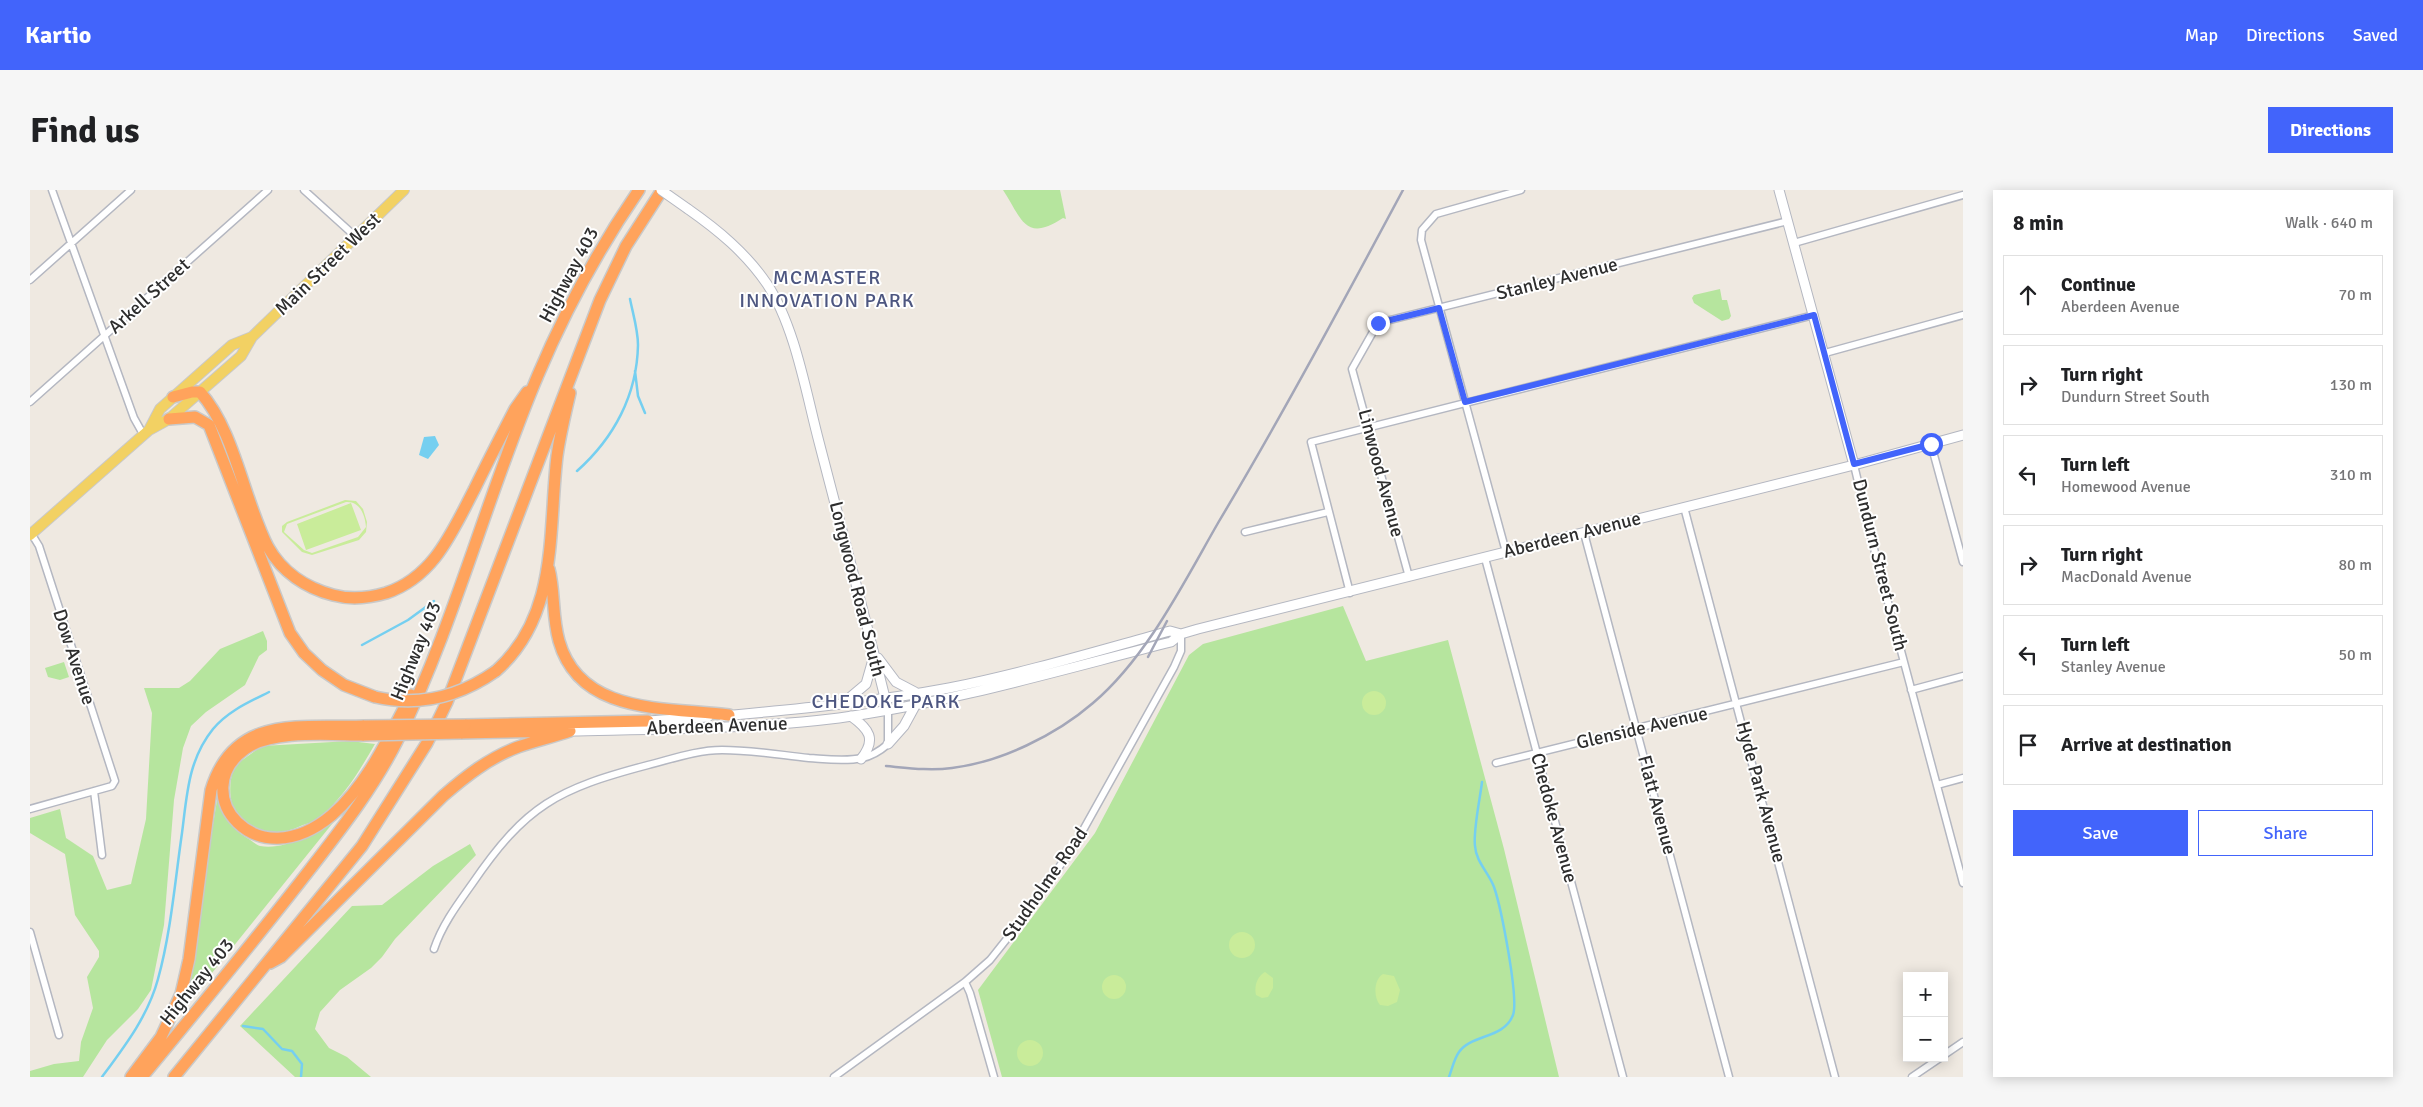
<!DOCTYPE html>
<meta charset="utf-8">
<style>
:root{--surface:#fff;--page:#f6f6f6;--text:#202124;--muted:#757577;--line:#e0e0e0;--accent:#4264fb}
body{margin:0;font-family:Signika,sans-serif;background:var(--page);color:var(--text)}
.controls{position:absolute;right:15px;bottom:15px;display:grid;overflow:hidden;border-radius:0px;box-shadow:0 2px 12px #0003}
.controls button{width:45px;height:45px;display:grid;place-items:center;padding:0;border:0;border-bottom:1px solid var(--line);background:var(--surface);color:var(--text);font:25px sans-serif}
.stop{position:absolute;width:15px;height:15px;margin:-11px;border:4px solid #4264fb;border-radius:50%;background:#fff}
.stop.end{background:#4264fb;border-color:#fff;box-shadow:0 1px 5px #0008}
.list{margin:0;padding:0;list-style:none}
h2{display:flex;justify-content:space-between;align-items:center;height:65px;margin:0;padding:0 20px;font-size:21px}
h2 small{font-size:16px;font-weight:400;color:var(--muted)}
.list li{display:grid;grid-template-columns:32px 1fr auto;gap:15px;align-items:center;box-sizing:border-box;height:80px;margin:0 10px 10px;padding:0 10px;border:1px solid var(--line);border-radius:0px}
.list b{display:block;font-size:19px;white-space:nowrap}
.list p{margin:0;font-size:16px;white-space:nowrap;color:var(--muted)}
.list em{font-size:16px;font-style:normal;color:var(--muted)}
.actions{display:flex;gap:10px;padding:15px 20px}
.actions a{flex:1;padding:11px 0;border:1px solid var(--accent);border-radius:0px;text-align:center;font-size:18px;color:var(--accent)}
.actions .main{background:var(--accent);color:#fff}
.icon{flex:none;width:28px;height:28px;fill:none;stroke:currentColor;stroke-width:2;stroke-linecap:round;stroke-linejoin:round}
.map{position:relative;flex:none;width:1933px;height:887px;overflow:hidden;border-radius:0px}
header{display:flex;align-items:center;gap:30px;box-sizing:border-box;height:70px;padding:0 25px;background:var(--accent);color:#fff}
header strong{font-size:24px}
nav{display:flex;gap:28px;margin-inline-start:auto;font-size:18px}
.intro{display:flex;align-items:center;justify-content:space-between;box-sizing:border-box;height:120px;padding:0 30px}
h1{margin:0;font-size:35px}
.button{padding:12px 22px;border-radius:0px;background:var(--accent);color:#fff;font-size:18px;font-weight:700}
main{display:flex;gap:30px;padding:0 30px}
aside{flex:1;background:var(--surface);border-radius:0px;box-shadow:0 2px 12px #0003}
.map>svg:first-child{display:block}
</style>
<header>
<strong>Kartio</strong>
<nav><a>Map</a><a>Directions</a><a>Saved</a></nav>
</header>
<div class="intro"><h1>Find us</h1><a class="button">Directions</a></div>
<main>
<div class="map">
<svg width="1933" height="887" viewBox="0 0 1933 887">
<rect width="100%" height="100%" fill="#efe9e1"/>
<!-- green -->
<path fill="#b6e59e" d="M973 0H1030L1036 29 1033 28C995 53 992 29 973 0Z
M1690 99 1692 110H1697L1701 126 1699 129 1692 131 1664 113 1662 108 1664 105Z
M1313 416 1336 471 1418 450 1474 659 1529 887H972L948 800 1065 643 1159 465 1173 454Z
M233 441 237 451V460L229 466 215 495 176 522 161 536 153 558 144 610 134 735 121 800 108 819 77 850 53 887H0V881L24 874 49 871 51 852 63 818 57 787 69 767V761L45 725 35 664 0 643V628L30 619 36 648 63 666 77 700 101 694 116 629 122 523 114 498H149L160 491 190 459Z
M34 472 39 487 30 490 18 487 15 478Z
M320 551 345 554C330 580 314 607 290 627 286 631 279 633 273 635 225 658 188 628 204 576L232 556Z
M188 604C192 622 201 639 217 648 221 650 226 655 230 656 255 661 286 641 306 629L153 819Z
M440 654 446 665 365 749 352 767 341 778 310 800 290 822 285 839 299 858 317 867 341 887H265L210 836 322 716 352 715 403 676Z"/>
<!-- pitch -->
<path fill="#c9ec9a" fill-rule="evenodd" d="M315 310 326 311 333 319 337 332 336 342 329 350 282 365 272 362 252 342V336L257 332ZM316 312C330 311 335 325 336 337L328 347 282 363 274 360 254 342 257 334Z
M321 313 331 340 276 360 267 334Z
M1332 513a12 12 0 1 1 24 0a12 12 0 1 1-24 0Z
M1199 755a13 13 0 1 1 26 0a13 13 0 1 1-26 0Z
M1235 782 1243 788V798L1238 807 1232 808 1226 805C1224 797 1227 786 1235 782Z
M1353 784 1364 786 1370 800 1367 812 1358 816 1350 815C1343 807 1344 789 1353 784Z
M1072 797a12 12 0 1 1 24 0a12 12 0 1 1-24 0Z
M987 863a13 13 0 1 1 26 0a13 13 0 1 1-26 0Z"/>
<!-- water -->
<path fill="#75cff0" d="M405 246 409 255 398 269 389 265 394 247Z"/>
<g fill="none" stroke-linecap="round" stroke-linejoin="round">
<!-- stream -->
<path stroke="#75cff0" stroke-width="2.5" d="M605 181 608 206 615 223
M547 281C584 248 607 205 608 155 608 140 603 124 600 109
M332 455 378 430 404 411
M213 836 233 839 252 859 262 861 272 874 271 887
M72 887C95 856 118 826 128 789 141 742 145 691 152 643 157 605 158 570 183 539 198 521 219 512 239 502
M1419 887C1422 879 1424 869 1429 862 1441 844 1474 849 1483 825 1489 808 1471 717 1464 697 1459 683 1446 672 1445 656 1443 641 1450 609 1452 592"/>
<!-- minor casing -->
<g stroke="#b4b7c1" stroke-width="9">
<path id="minor" d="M22 0 104 228 113 244
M274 0 326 47
M1764 53 1933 5
M0 90 101 0
M1795 163 1933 125
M0 212 238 0
M1901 254 1933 372
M1824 275 1847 371 1933 693
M1654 317 1805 887
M1215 342 1298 322
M1554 343 1699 887
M1476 362 1391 50 1392 40 1406 24 1491 0
M1455 368 1593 887
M1379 387 1322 179 1348 133 1758 31
M1320 403 1281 252 1784 125
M1881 500 1933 486
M1466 573 1874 472
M1907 595 1933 588
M64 601 72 665
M0 619 82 596 85 591 9 356 1 343
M0 742 29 845
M404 759C412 735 427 715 442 694 496 615 527 599 618 575 642 569 667 560 692 560 721 560 750 565 779 568 795 569 815 572 832 568 842 566 850 561 858 554V520
M935 792 940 803 964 887
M1914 865 1933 852
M804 887 935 792 960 770 995 726 1047 651 1144 477 1151 461V444
M1882 887 1910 868"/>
</g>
<!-- secondary casing -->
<g stroke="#b4b7c1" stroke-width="11">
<path id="secondary" d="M1749 0 1824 275
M658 19C688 40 716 63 737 94 765 136 776 203 789 252 812 341 836 430 858 520
M848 468 866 492 885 502
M817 510 836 494 844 466
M693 526C768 519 845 512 919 498 994 483 1067 461 1140 441L1151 444
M821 526C839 539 847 549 831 569
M618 531 678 527
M540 541C630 539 720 539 809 528 919 513 1034 479 1141 452L1151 444 1168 439 1824 275 1933 245
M858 554 874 536 886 514"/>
</g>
<!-- primary casing -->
<g stroke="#c9c9c9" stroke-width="12">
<path id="primary" d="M119 240 130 219 202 155 222 147
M0 345 119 240 139 229 211 166 222 147 374 0"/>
</g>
<!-- motorway casing -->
<g stroke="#c9c9c9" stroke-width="14">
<path id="motorway" d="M143 207 162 202H170C205 241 214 311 238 357 252 382 276 398 303 405 321 410 339 408 356 403 404 387 422 342 444 300 457 273 471 246 485 219L497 202
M139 229 165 227 179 235 260 443 274 463 292 480 314 495 345 507
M519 379C525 402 522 427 529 451 550 526 638 517 699 525
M466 481C529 425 518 343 527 266 530 245 535 224 540 203
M435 535 618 531
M431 543 526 541
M334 545C302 545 242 539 215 559 156 602 225 690 302 625 338 594 359 546 381 505
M240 773 251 767 413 606C436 586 459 568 488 557 505 551 523 547 540 541
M101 887 131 847 151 804 159 769 181 600C204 524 270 538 334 536
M112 887C169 818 226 749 281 678 312 638 344 597 367 551 425 433 457 305 508 185 535 121 569 58 609 0
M144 887 332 656 397 553 417 512 570 110 596 56 632 0"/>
</g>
<!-- minor -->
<use href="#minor" stroke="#fff" stroke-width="6"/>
<!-- secondary -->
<use href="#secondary" stroke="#fff" stroke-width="9"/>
<!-- primary -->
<use href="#primary" stroke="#f2d163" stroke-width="10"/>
<!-- motorway -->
<use href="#motorway" stroke="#ffa35c" stroke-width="11"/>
<!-- rail -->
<path stroke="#a3a6b8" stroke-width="2.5" d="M1118 467 1137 431
M856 576C878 578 900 581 922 578 971 572 1026 545 1063 513 1117 467 1153 394 1188 333 1253 224 1313 112 1373 0"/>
<!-- secondary-bridge casing -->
<g stroke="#b4b7c1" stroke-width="11" stroke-linecap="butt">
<path id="secondary-bridge" d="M631 0 658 19"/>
</g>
<!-- motorway-bridge casing -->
<g stroke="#c9c9c9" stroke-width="14" stroke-linecap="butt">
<path id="motorway-bridge" d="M345 507C389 517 429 507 466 481
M334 536 435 535
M334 545 431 543"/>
</g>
<!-- secondary-bridge -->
<use href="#secondary-bridge" stroke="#fff" stroke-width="9"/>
<!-- motorway-bridge -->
<use href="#motorway-bridge" stroke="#ffa35c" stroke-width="11"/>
</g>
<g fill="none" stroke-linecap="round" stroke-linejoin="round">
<!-- route -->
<path stroke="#4264fb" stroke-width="6" d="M1348 133 1409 118 1435 212 1784 125 1824 274 1901 254"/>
</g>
<g text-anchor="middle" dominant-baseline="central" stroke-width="4" stroke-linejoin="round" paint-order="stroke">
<!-- street labels -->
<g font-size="19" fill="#2e2e2e" stroke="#fff">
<text transform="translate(298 74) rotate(-44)">Main Street West</text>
<text transform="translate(539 85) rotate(-62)">Highway 403</text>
<text transform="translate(1527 89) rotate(-14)">Stanley Avenue</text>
<text transform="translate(119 106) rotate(-42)">Arkell Street</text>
<text transform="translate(1351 283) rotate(75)">Linwood Avenue</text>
<text transform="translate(1542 345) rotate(-14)">Aberdeen Avenue</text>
<text transform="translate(1850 375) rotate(76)">Dundurn Street South</text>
<text transform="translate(827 399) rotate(76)">Longwood Road South</text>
<text transform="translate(386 461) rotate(-68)">Highway 403</text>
<text transform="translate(44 467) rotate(72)">Dow Avenue</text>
<text transform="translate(687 536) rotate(-2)">Aberdeen Avenue</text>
<text transform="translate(1612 538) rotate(-13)">Glenside Avenue</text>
<text transform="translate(1731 602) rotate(75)">Hyde Park Avenue</text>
<text transform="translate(1627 615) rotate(75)">Flatt Avenue</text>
<text transform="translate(1524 628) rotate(75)">Chedoke Avenue</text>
<text transform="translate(1015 694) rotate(-55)">Studholme Road</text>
<text transform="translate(167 792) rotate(-51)">Highway 403</text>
</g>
<!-- neighbourhood labels -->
<g font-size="20" letter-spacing="1" fill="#4d5680" stroke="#fff">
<text x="797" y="87">MCMASTER<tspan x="797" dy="23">INNOVATION PARK</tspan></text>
<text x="856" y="511">CHEDOKE PARK</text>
</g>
</g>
</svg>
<div class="controls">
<button>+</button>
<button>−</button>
</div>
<div class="stop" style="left:1901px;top:254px"></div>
<div class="stop end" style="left:1348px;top:133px"></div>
</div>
<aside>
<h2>8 min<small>Walk · 640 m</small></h2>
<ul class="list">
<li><svg class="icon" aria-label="ahead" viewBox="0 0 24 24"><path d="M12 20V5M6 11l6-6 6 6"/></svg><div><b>Continue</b><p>Aberdeen Avenue</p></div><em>70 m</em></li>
<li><svg class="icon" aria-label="right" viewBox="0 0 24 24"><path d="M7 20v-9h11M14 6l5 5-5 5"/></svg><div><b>Turn right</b><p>Dundurn Street South</p></div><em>130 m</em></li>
<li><svg class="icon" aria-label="left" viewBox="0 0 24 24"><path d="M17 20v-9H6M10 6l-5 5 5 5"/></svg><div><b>Turn left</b><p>Homewood Avenue</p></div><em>310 m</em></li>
<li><svg class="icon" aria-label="right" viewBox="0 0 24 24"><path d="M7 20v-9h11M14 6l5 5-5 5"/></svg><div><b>Turn right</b><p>MacDonald Avenue</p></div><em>80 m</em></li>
<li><svg class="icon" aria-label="left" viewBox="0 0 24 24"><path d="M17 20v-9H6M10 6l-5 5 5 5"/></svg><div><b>Turn left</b><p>Stanley Avenue</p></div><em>50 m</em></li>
<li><svg class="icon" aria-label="arrive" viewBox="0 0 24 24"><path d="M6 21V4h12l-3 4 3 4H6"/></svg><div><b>Arrive at destination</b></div></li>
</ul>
<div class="actions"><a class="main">Save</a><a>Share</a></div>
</aside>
</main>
